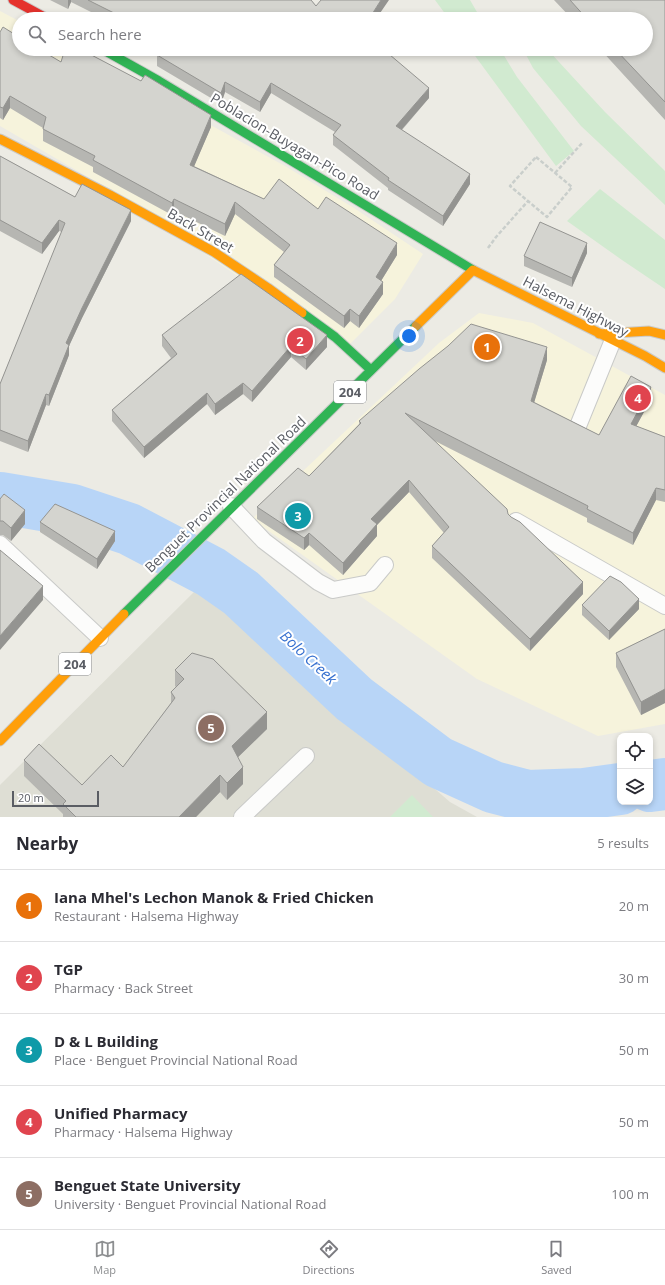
<!DOCTYPE html>
<meta charset="utf-8">
<style>
:root{--surface:#fff;--page:#f7f7f7;--text:#2b2b33;--muted:#7c7c81;--line:#e1e1e2;--accent:#8d8f91}
body{margin:0;font-family:"Open Sans",sans-serif;background:var(--page);color:var(--text)}
.controls{position:absolute;right:12px;bottom:12px;display:grid;overflow:hidden;border-radius:8px;box-shadow:0 2px 6px #0003}
.controls button{width:36px;height:36px;display:grid;place-items:center;padding:0;border:0;border-bottom:1px solid var(--line);background:var(--surface);color:var(--text);font:20px sans-serif}
.scale{position:absolute;left:12px;bottom:10px;width:87px;box-sizing:border-box;padding-left:4px;border:2px solid #5a5d64;border-top:0;font-size:11px;line-height:14px;white-space:nowrap;color:#5a5d64;-webkit-text-stroke:3px #fff;paint-order:stroke}
.you{position:absolute;left:409px;top:336px;width:14px;height:14px;margin:-10px;border:3px solid #fff;border-radius:50%;background:#1a73e8;box-shadow:0 0 0 6px #1a73e833}
.badge{display:grid;place-items:center;width:26px;height:26px;border-radius:50%;background:var(--accent);color:#fff;font-size:13px;font-weight:700}
.pin{position:absolute;translate:-50% -50%;border:2px solid #fff;box-shadow:0 1px 4px #0006}
.list{margin:0;padding:0;list-style:none}
h2{display:flex;justify-content:space-between;align-items:center;height:52px;margin:0;padding:0 16px;font-size:17px}
h2 small{font-size:13px;font-weight:400;color:var(--muted)}
.list li{display:grid;grid-template-columns:26px 1fr auto;gap:12px;align-items:center;box-sizing:border-box;height:72px;padding:0 16px;border-top:1px solid var(--line)}
.list b{display:block;font-size:15px;white-space:nowrap}
.list p{margin:0;font-size:13px;white-space:nowrap;color:var(--muted)}
.list em{font-size:13px;font-style:normal;color:var(--muted)}
.icon{flex:none;width:22px;height:22px;fill:none;stroke:currentColor;stroke-width:2;stroke-linecap:round;stroke-linejoin:round}
.map{position:relative;flex:none;width:665px;height:817px;overflow:hidden}
.search{position:absolute;background:var(--surface);box-shadow:0 2px 6px #0003;left:12px;right:12px;top:12px;height:44px;display:flex;align-items:center;gap:10px;box-sizing:border-box;padding:0 14px;border-radius:22px;color:var(--muted);font-size:15px}
.sheet{height:412px;background:var(--surface)}
nav{display:flex;justify-content:space-around;align-items:center;box-sizing:border-box;height:56px;border-top:1px solid var(--line);background:var(--surface);font-size:11px;color:var(--muted)}
nav a{display:grid;justify-items:center;gap:2px}
nav .on{color:var(--accent)}
.map>svg:first-child{display:block}
</style>
<div class="map">
<svg width="665" height="817" viewBox="0 0 665 817">
<rect width="100%" height="100%" fill="#ecebe4"/>
<!-- commercial -->
<path fill="#f6f3dc" d="M0 11 19 21V49H72L285 166 354 208 423 254 395 299 345 349 114 192 0 126Z
M479 313 533 323 665 395V724L598 736 477 679 252 519 439 343Z"/>
<!-- education -->
<path fill="#deded4" d="M200 586 450 802 477 817H0V785Z"/>
<!-- green -->
<path fill="#d1ead0" d="M435 0H470L481 19H449Z
M470 49H500L517 77 574 151 556 166Z
M523 49H547L605 112 665 171V205L581 126 533 68Z
M600 189 665 240V289L622 260 567 221Z
M412 795 433 817H390Z"/>
<g fill="none" stroke-linecap="round" stroke-linejoin="round">
<!-- river -->
<path stroke="#b8d5f7" stroke-width="52" d="M0 498 72 510 129 529 211 572 241 593 354 699 438 762 493 787 527 796 584 794 620 789
M650 786 665 784"/>
<!-- lane casing -->
<g stroke="#c9cac8" stroke-width="18">
<path id="lane" d="M578 426 613 340
M231 506 264 541 318 582 333 590 370 583 385 565
M516 521 665 606
M0 544 100 638
M242 817 306 756"/>
</g>
<!-- fast casing -->
<g stroke="#cacac9" stroke-width="11">
<path id="fast" d="M102 49 159 81 473 270
M302 313 335 337 371 370
M124 614 416 326"/>
</g>
<!-- slow casing -->
<g stroke="#cacac9" stroke-width="11">
<path id="slow" d="M0 139 110 195 214 252 268 288 302 313
M416 326 473 270 645 356 665 368
M599 334 649 331 665 335
M0 741 124 614"/>
</g>
<!-- jam casing -->
<g stroke="#cacac9" stroke-width="11">
<path id="jam" d="M13 0 48 19"/>
</g>
<!-- path -->
<path stroke="#c9cecb" stroke-width="2.5" stroke-dasharray="4 2" stroke-linecap="butt" d="M536 157 572 187 547 217 510 186Z
M555 173 583 142
M488 248 496 237 528 201"/>
<!-- lane -->
<use href="#lane" stroke="#fcfcfb" stroke-width="16"/>
<!-- fast -->
<use href="#fast" stroke="#30b455" stroke-width="9"/>
<!-- slow -->
<use href="#slow" stroke="#ff9f0a" stroke-width="9"/>
<!-- jam -->
<use href="#jam" stroke="#e5322d" stroke-width="9"/>
</g>
<!-- wall -->
<path fill="#b6b6b2" d="M50 0H311L316 6 376 19H105L71 2 68 9Z
M554 0H665V120L600 49H646V19H572Z
M0 32 61 62 211 127 194 166 264 199 318 209 397 255 381 281 383 294 359 328 350 321 344 328 274 277V265L284 252 235 214 225 236 174 211 172 215 93 172V167L43 141V128L10 108 3 120 0 118Z
M157 55 429 98 402 130 470 184 443 226 388 190V188L333 145V135L335 132 271 93 260 112 225 92 221 104 157 66Z
M0 156 75 197 131 221 82 318 69 346V355L49 406 46 405 28 452 0 441V384L62 232 59 231 42 254 0 231Z
M587 253 572 287 524 266V256Z
M162 335 327 347 306 370 291 357 252 402 243 394 215 415 207 404 144 458 112 421V410L171 358 162 346Z
M547 360 534 402 599 435 651 399 636 426 665 437V502L656 500 633 545 587 522V518L433 440 508 514 583 594 530 651 432 558V546L444 533 409 492 377 525V536L343 575 309 545 304 550 257 519V507L309 476 359 424V421Z
M0 499 25 524 11 541 3 535H0Z
M40 522 115 541 97 569 40 532Z
M582 605 639 609 609 640 582 615Z
M665 629V703L641 715 616 667V653Z
M175 670 267 729 238 757 243 784 227 800 220 792 196 817H63V814L24 776V760L82 785 123 767 171 703V692L176 687 175 686Z"/>
<!-- shaded-wall -->
<path fill="#949491" d="M68 0H71V2L68 9Z
M381 0H389L376 19H369Z
M225 82V92L221 104V93Z
M271 83V93L260 112V102Z
M429 88V98L396 136V126Z
M10 96V108L3 120V108Z
M211 115V127L190 176V165Z
M470 174V184L443 226V216Z
M174 199V211L172 215V203Z
M235 202V214L225 236V224Z
M131 210V221L82 318 69 346V355L49 406V395L66 343 82 308Z
M59 220V231L42 254V243Z
M397 243V255L376 289V277Z
M587 243V253L572 287V278Z
M383 282V294L359 328V316Z
M350 309V321L344 328V316Z
M327 335V347L306 370V359Z
M291 346V357L252 402V391Z
M547 347V360L531 413V401Z
M243 383V394L215 415V404Z
M651 387V399L631 436V424Z
M207 393V404L144 458V447Z
M46 394V405L28 452V441Z
M409 480V492L377 525V536L343 575V563L371 519Z
M656 488V500L633 545V533Z
M25 510V524L11 541V528Z
M115 531V541L97 569V559Z
M309 533V545L304 550V538Z
M583 582V594L530 651V639Z
M43 586V600L0 650V636Z
M639 599V609L609 640V631Z
M665 689V703L641 715V702Z
M267 712V729L232 763V746Z
M243 767V784L227 800V783Z
M220 775V792L196 817H179Z"/>
<!-- building -->
<path fill="#d4d4cf" stroke="#949491" d="M88 0H311L316 6 321 0H381L369 19H126Z
M570 0H665V102L615 49H646V19H587Z
M3 27 19 37V49H39L61 62 65 49H80L141 81 145 75 211 115 190 165 264 199 279 179 318 209 326 197 397 243 376 277 383 282 359 316 350 309 344 316 274 265 290 245 235 202 225 224 174 199 172 203 93 160 95 156 43 129 46 117 10 96 3 108 0 107V32Z
M161 49H383L429 88 396 126 470 174 443 216 388 180 389 178 333 135 341 125 271 83 260 102 225 82 221 93 157 55Z
M0 156 75 197 82 184 131 210 82 308 66 343 69 345 49 395 46 394 28 441 0 430V384L65 223 59 220 42 243 0 220Z
M540 222 587 243 572 278 524 256Z
M241 274 327 335 306 359 291 346 252 391 243 383 215 404 207 393 144 447 112 410 177 354 162 335Z
M471 324 547 347 531 401 599 435 631 376 651 387 631 424 665 437V490L656 488 633 533 587 509 588 506 405 413 507 509 508 514 511 517 520 522 583 582 530 639 432 546 449 527 409 480 371 519 377 524 343 563 309 533 304 538 257 507 298 468 309 476 361 423 359 421 419 369 448 346Z
M4 494 25 510 11 528 3 521H0V499Z
M55 504 115 531 97 559 40 522Z
M0 550 43 586 0 636Z
M610 576 621 582 639 599 609 631 582 605Z
M665 629V689L641 702 616 653Z
M192 653 213 659 267 712 232 746 243 767 227 783 220 775 179 817H76L63 804 66 801 24 760 39 744 82 785 111 755 123 767 175 698 171 692 184 679 175 670Z"/>
<g text-anchor="middle" dominant-baseline="central" stroke-width="4" stroke-linejoin="round" paint-order="stroke">
<!-- shield labels -->
<g fill="#fff" stroke="#8c8e92" stroke-width="1">
<rect x="334" y="381" width="32" height="22" rx="3"/>
<rect x="59" y="653" width="32" height="22" rx="3"/>
</g>
<g font-size="13" font-weight="bold" fill="#5a5d64">
<text x="350" y="392">204</text>
<text x="75" y="664">204</text>
</g>
<!-- street labels -->
<g font-size="14" fill="#5a5d64" stroke="#fff">
<text transform="translate(295 146) rotate(31)">Poblacion-Buyagan-Pico Road</text>
<text transform="translate(201 230) rotate(30)">Back Street</text>
<text transform="translate(576 306) rotate(27)">Halsema Highway</text>
<text transform="translate(225 494) rotate(-44)">Benguet Provincial National Road</text>
</g>
<!-- water labels -->
<g font-size="15" font-style="italic" fill="#3771d0" stroke="#fff">
<text transform="translate(309 657) rotate(43)">Bolo Creek</text>
</g>
</g>
</svg>
<div class="controls">
<button><svg class="icon" aria-label="locate" viewBox="0 0 24 24"><circle cx="12" cy="12" r="6"/><path d="M12 2v4M12 18v4M2 12h4M18 12h4"/></svg></button>
<button><svg class="icon" aria-label="layers" viewBox="0 0 24 24"><path d="M12 4l9 5-9 5-9-5zM3 14l9 5 9-5"/></svg></button>
</div>
<div class="scale">20 m</div>
<div class="you"></div>
<div class="pin badge" style="left:487px;top:347px;background:#e8710a">1</div>
<div class="pin badge" style="left:300px;top:341px;background:#e0444e">2</div>
<div class="pin badge" style="left:298px;top:516px;background:#0f9aa8">3</div>
<div class="pin badge" style="left:638px;top:398px;background:#e0444e">4</div>
<div class="pin badge" style="left:211px;top:728px;background:#8d6e63">5</div>
<div class="search"><svg class="icon" aria-label="search" viewBox="0 0 24 24"><circle cx="10" cy="10" r="6"/><path d="M15 15l6 6"/></svg>Search here</div>
</div>
<section class="sheet">
<h2>Nearby<small>5 results</small></h2>
<ul class="list">
<li><span class="badge" style="background:#e8710a">1</span><div><b>Iana Mhel's Lechon Manok &amp; Fried Chicken</b><p>Restaurant · Halsema Highway</p></div><em>20 m</em></li>
<li><span class="badge" style="background:#e0444e">2</span><div><b>TGP</b><p>Pharmacy · Back Street</p></div><em>30 m</em></li>
<li><span class="badge" style="background:#0f9aa8">3</span><div><b>D &amp; L Building</b><p>Place · Benguet Provincial National Road</p></div><em>50 m</em></li>
<li><span class="badge" style="background:#e0444e">4</span><div><b>Unified Pharmacy</b><p>Pharmacy · Halsema Highway</p></div><em>50 m</em></li>
<li><span class="badge" style="background:#8d6e63">5</span><div><b>Benguet State University</b><p>University · Benguet Provincial National Road</p></div><em>100 m</em></li>
</ul>
</section>
<nav>
<a class="on"><svg class="icon" aria-label="map" viewBox="0 0 24 24"><path d="M3 6l6-2 6 2 6-2v14l-6 2-6-2-6 2zM9 4v14M15 6v14"/></svg>Map</a>
<a><svg class="icon" aria-label="directions" viewBox="0 0 24 24"><path d="M12 3l9 9-9 9-9-9zM9 14v-3h6M13 9l2 2-2 2"/></svg>Directions</a>
<a><svg class="icon" aria-label="saved" viewBox="0 0 24 24"><path d="M7 4h10v16l-5-4-5 4z"/></svg>Saved</a>
</nav>
